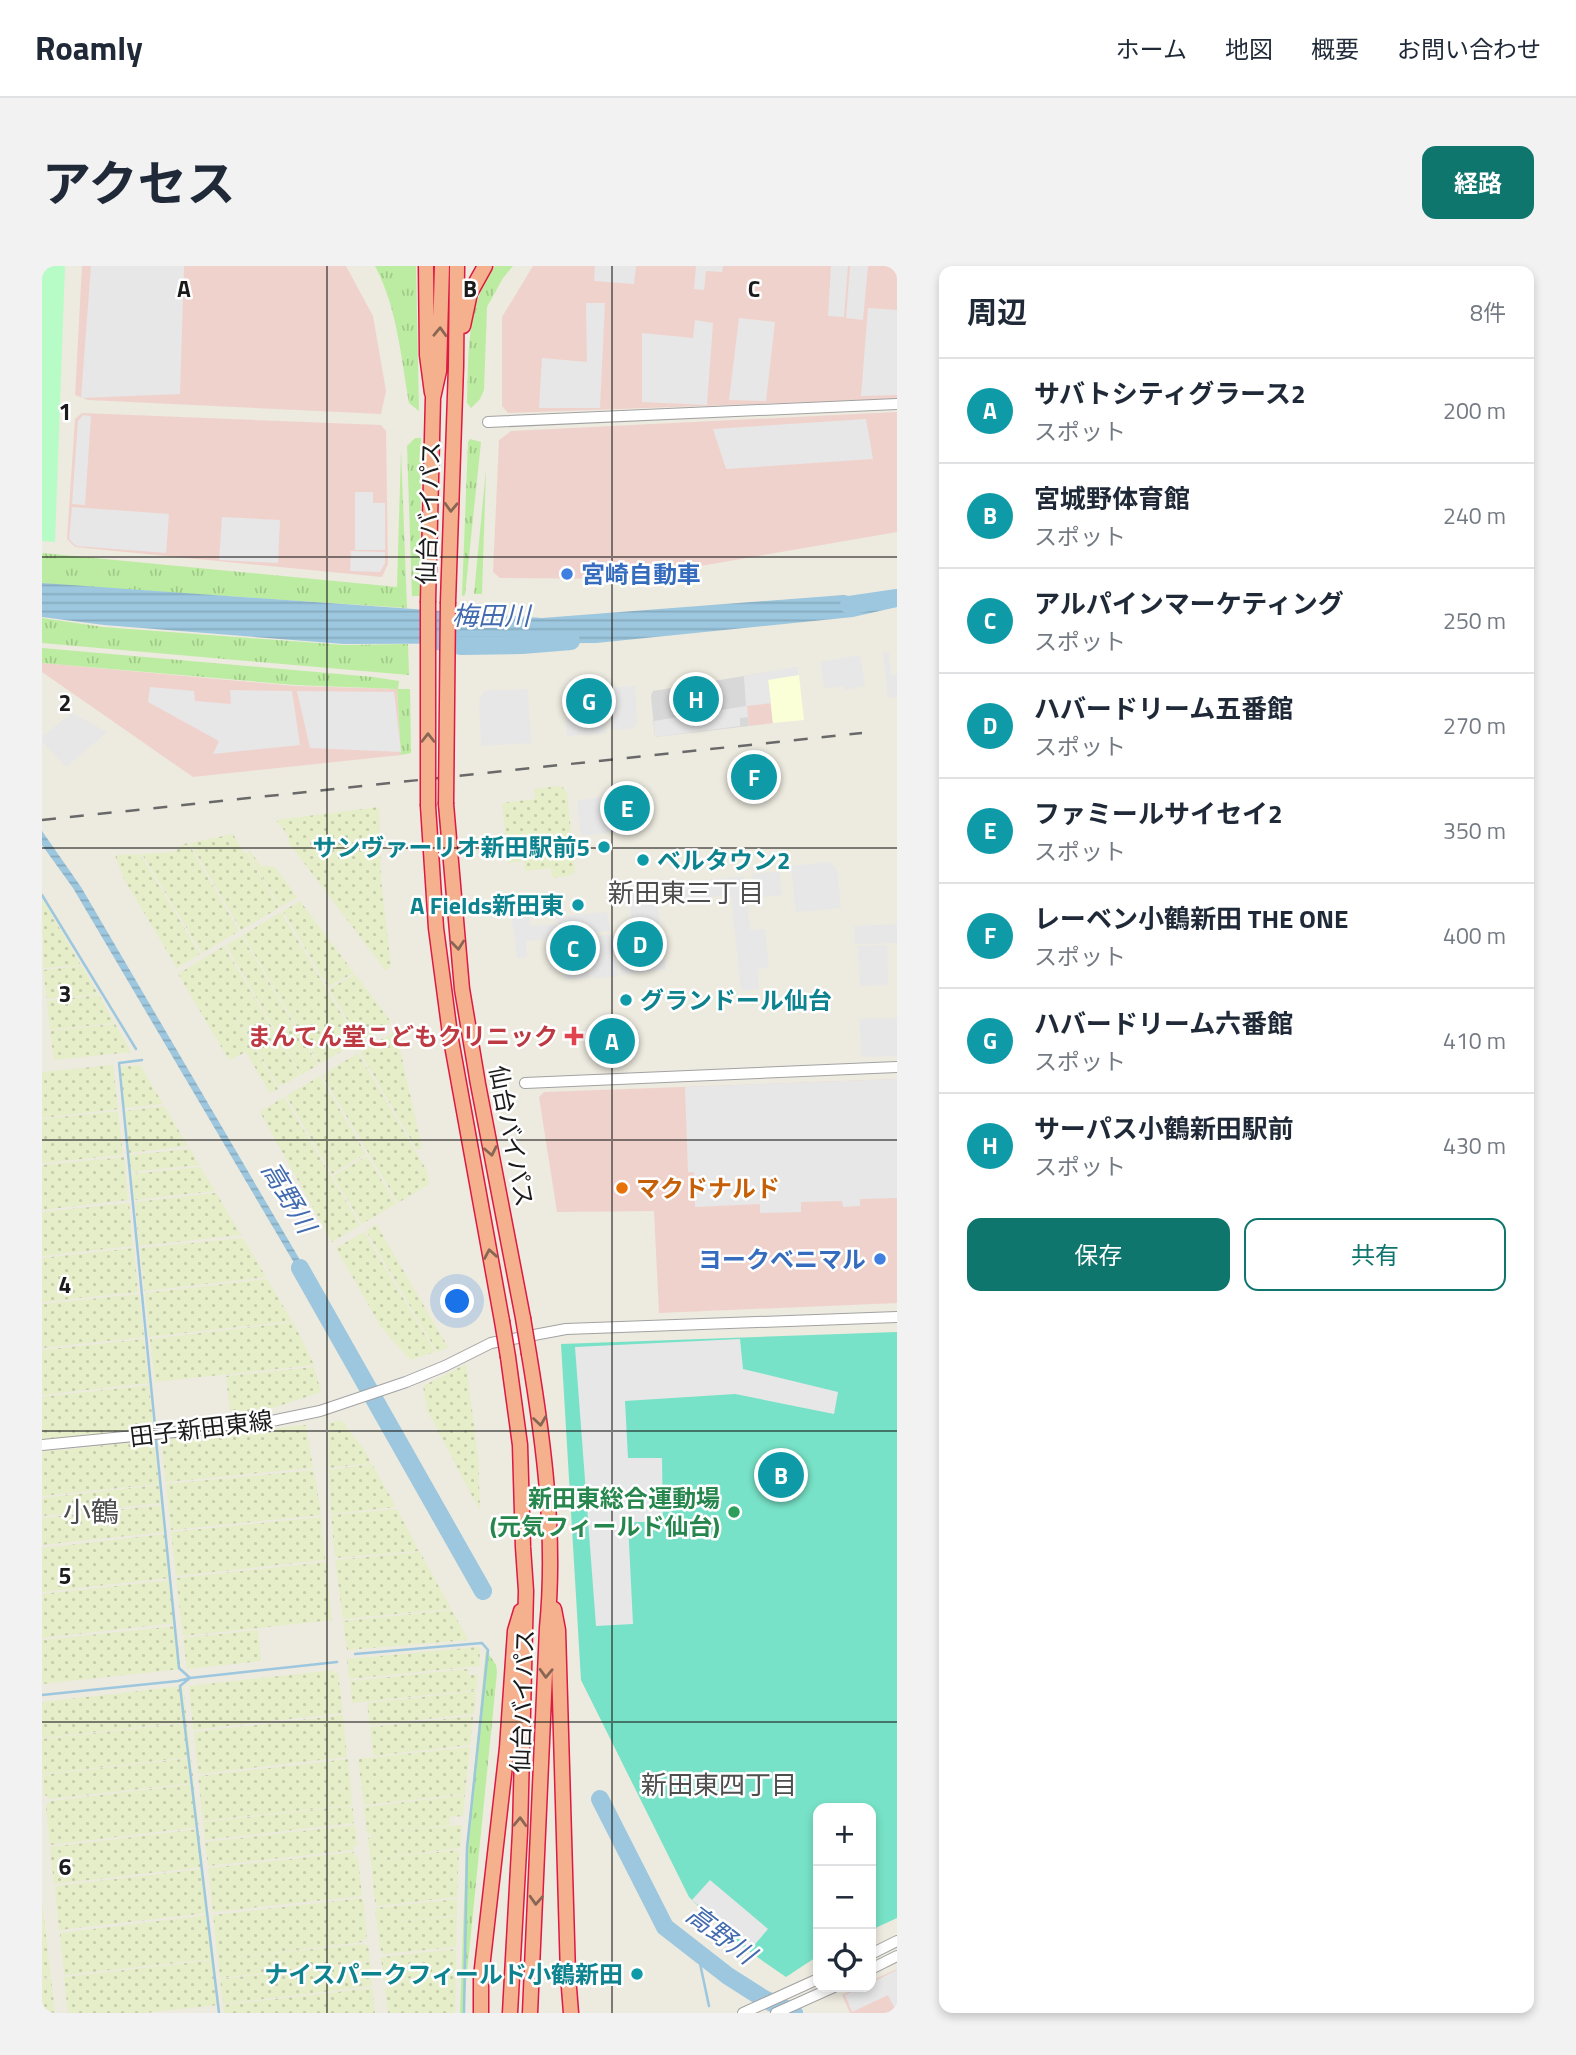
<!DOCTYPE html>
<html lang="ja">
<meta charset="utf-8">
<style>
:root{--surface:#fff;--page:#f2f2f3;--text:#1f2937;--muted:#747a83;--line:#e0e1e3;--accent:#0f766e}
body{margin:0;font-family:"Titillium Web","Noto Sans JP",sans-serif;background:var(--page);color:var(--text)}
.controls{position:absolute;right:21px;bottom:21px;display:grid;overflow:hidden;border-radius:14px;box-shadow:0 4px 10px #0003}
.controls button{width:63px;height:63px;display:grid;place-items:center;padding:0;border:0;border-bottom:2px solid var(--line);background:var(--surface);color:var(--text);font:35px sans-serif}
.you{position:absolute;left:416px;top:1036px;width:24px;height:24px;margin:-18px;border:5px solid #fff;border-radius:50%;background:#1a73e8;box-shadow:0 0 0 10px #1a73e833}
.badge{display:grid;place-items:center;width:46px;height:46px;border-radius:50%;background:var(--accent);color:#fff;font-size:23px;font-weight:700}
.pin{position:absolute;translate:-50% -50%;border:4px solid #fff;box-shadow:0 2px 7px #0006}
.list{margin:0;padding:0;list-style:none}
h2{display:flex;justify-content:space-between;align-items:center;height:91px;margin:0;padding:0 28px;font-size:30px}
h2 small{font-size:23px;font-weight:400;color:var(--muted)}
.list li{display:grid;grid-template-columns:46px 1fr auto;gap:21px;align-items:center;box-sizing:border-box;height:105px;padding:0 28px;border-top:2px solid var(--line)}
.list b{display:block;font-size:26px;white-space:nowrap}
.list p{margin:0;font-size:23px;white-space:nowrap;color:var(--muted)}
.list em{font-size:23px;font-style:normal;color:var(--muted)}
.actions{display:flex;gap:14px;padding:21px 28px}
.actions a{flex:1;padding:16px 0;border:2px solid var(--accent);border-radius:14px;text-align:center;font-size:24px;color:var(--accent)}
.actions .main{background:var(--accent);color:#fff}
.icon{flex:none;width:38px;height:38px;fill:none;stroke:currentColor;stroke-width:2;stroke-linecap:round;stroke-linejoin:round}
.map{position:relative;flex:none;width:855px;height:1747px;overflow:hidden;border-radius:14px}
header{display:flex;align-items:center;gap:42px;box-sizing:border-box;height:98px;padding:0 35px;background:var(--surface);border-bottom:2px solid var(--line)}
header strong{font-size:33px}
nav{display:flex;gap:38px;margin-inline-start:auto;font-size:24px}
.intro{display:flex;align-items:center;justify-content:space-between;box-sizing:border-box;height:168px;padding:0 42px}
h1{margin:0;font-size:49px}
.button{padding:18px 32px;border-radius:14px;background:var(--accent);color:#fff;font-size:24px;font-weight:700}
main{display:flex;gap:42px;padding:0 42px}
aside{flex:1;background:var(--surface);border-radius:14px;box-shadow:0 4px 10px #0003}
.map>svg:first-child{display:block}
</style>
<header>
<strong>Roamly</strong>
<nav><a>ホーム</a><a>地図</a><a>概要</a><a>お問い合わせ</a></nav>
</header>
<div class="intro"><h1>アクセス</h1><a class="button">経路</a></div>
<main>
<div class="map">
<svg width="855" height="1747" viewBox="0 0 855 1747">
<defs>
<pattern id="farmland-dots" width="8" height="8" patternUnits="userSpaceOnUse" patternTransform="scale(1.75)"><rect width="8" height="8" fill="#e6eec9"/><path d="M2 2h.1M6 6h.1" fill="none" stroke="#c5ccac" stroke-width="1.8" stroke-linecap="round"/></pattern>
<pattern id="grass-tufts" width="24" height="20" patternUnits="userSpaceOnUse" patternTransform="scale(1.75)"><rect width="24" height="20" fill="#bceca1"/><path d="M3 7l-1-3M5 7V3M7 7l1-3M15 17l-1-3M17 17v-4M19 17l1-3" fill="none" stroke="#a1ca8a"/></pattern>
<pattern id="water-rules" width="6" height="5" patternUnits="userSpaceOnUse" patternTransform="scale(1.75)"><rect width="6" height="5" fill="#9cc7de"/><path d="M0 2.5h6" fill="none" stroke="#86aabe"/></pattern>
</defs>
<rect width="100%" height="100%" fill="#edeadf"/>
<!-- residential -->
<path fill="#d9d8d8" d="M702 410 707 460 613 471 609 430 611 425Z"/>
<!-- commercial -->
<path fill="#f0d2cc" d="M40 0H304L331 50 344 125 339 148 46 134 33 129Z
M491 0H855V133L466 147 460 140V51Z
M855 146V266L583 313 458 312 451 306 457 174 469 165Z
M40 147 339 159 344 165 346 298 340 311 33 281 25 273 33 153Z
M0 397 253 420 355 423 359 489 151 511 0 406Z
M725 406 731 457 707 460 702 410Z
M855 813V1037L617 1047 612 945 515 946 497 831 502 826Z
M855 1703V1747H808L800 1729 817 1721H829V1715Z"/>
<!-- education -->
<path fill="#faffd7" d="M756 400 762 454 731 457 725 406Z"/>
<!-- farmland -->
<path fill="url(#farmland-dots)" d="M519 520 525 526 533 605 529 609 510 612 509 602 483 605 482 595 466 597 460 537 493 533 492 523Z
M337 541 339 614 349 700 344 705 247 577 246 569 234 554Z
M191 568 201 586 205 587 237 642 199 664 148 577Z
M146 577 197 665 160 687 100 588 132 586 139 581V579Z
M208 585 219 600 233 601 255 631 238 641 206 587Z
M98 588 158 688 135 702 82 613 73 589Z
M0 632 39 699 1 702Z
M258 635 312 707 286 721 241 645Z
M239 646 316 776 277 798 201 669Z
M200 670 276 799 259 809 184 679Z
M182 680 258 809 241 819 240 817 236 820 186 736 236 823 228 827 204 786 187 794 136 708Z
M40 700 56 728 5 733 1 704Z
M313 708 349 756 318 775 287 723Z
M57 729 72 757 8 764 5 735Z
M73 758 89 786 12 794 8 765Z
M354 765 380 882 375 884 318 786Z
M316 787 385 905 387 918 356 937 280 809Z
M71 799 76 843 0 852V806Z
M98 799 121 838 82 842 78 801Z
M278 810 324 888 290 908 244 830Z
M242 831 318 959 290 976 218 846Z
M122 840 146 880 87 887 83 845Z
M76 845 81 889 0 897V853Z
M148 883 157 899 89 906 87 889Z
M325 890 354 938 320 958 291 910Z
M82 891 86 934 0 944V899Z
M158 901 173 925 92 934 90 908Z
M174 927 199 969 97 980 93 936Z
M87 937 91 980 0 990V946Z
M334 958 406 1081 395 1086 324 965Z
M322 966 393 1086 368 1094 339 1061 294 982Z
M201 972 224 1011 102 1025 98 982Z
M92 982 96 1026 0 1036V992Z
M225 1013 250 1055 107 1071 103 1027Z
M97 1028 102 1071 0 1082V1038Z
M251 1056 272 1099 113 1116 108 1073Z
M102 1073 107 1117 0 1129V1084Z
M424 1098 436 1189 438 1245 385 1144 381 1120Z
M272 1101 279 1126 219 1146 194 1149 193 1144 188 1145 184 1110Z
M107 1119 112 1163 0 1175V1131Z
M299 1154 323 1185 329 1197 287 1202V1157Z
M264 1159 271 1202 124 1216 119 1174Z
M112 1174 117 1218 0 1230V1186Z
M330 1198 354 1241 289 1248 287 1204Z
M272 1204 279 1249 129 1264 124 1218Z
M117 1219 119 1237 0 1250V1232Z
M120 1239 123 1266 0 1279V1252Z
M355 1243 377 1285 293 1292 289 1249Z
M279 1251 283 1294 134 1310 129 1266Z
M123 1268 128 1312 0 1326V1282Z
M378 1286 409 1343 301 1353 293 1294Z
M284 1296 290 1354 141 1370 134 1312Z
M129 1314 134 1357 0 1372V1328Z
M410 1344 426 1374 305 1384 301 1355Z
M134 1360 139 1403 0 1418V1374Z
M216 1364 219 1395 145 1403 141 1372Z
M436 1381 438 1384 437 1400 307 1413 305 1393Z
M426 1403 427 1409 436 1408 434 1424 310 1437 308 1415Z
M292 1404V1407H296L301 1447 151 1464 147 1420Z
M141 1420 145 1456 0 1472V1436Z
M434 1425 432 1448 328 1459 325 1437Z
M301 1449 305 1491 156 1508 152 1466Z
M431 1450 428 1479 331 1490 328 1461Z
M145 1457 149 1491 0 1508V1473Z
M428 1481 423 1528 322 1539 316 1493Z
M149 1492 152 1517 8 1533 2 1528 0 1509Z
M306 1493 310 1539 161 1555 156 1510Z
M152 1518 157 1561 8 1579 4 1541 8 1535Z
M423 1529 421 1550 407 1551 408 1559 354 1565 420 1559 418 1582 335 1592 417 1584 415 1631 335 1640V1637L333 1636 326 1572 329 1571V1568H325L322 1541Z
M307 1540 308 1542H311L312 1557 163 1574 161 1556Z
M313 1559 315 1580H311L312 1584 166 1600 163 1576Z
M157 1563 161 1601 12 1618 8 1581Z
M312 1586 313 1591H316L320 1630 171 1646 166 1602Z
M161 1603 166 1647 17 1664 13 1620Z
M321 1632 325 1673H321V1676L196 1691 321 1678 322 1680 326 1679 328 1695 178 1712 171 1649Z
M415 1633V1649L355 1656 415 1650 414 1681 341 1688 338 1682 333 1642Z
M0 1636 9 1711 0 1712Z
M166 1649 171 1693 22 1709 18 1667Z
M414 1683V1707L342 1715 339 1691Z
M171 1694 176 1739 103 1747H26L22 1711Z
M328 1696 330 1720 181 1738 178 1713Z
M414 1708 413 1747H346L343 1722H346V1715Z
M9 1712 13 1747H0V1713Z
M330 1722 333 1747H182L181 1739Z"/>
<!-- grass -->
<path fill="url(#grass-tufts)" d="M333 0H374L377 145 367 137C359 91 355 41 333 0Z
M453 0H471L461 12 445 41 442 124 438 133 429 142 425 137C427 91 423 39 453 0Z
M373 172H379L378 330H370L365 180Z
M428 173 439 176 423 329 420 330 426 176Z
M359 184 365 342 0 318V287L355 321Z
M444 203 440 328H432Z
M0 352 61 361 302 379 366 378 367 409 0 377Z
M0 382 331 411 357 415 356 423H368L369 487 359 489 355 423 253 419 0 397Z
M444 1384 454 1399 455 1406 421 1747H418L424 1585Z"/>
<!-- park -->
<path fill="#b7fcc6" d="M0 0H23L13 276 0 275Z"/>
<!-- pitch -->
<path fill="#77e2c7" d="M855 1066V1652L829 1664V1542H776V1690L744 1711 692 1675 647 1631 539 1414 519 1078Z"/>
<!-- parking -->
<path fill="#e7e7e7" d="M49 0H142L138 128 39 132Z
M553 0H594L592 18 552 15Z
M654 0H681L680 6 664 5 662 24 652 23Z
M789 0H806L802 51 786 50Z
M808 0H826L821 54 804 52Z
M544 37H563L558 142H497L500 92 545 96Z
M826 42 855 44V129L819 130Z
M697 52 733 56 724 135 687 134Z
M653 54 671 57 665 139 600 136V67L651 72Z
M41 149 49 150 43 239 30 238 36 155Z
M824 153 831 193 684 203 671 163Z
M313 226H331V237H343V284H313Z
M30 241 127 248 124 287 34 280 27 273Z
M180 251 238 254 236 297 177 294Z
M309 285 343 286V297L338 306 308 305Z
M847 385 849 409H855V431L846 432 841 386Z
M818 389 823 420 803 424 802 420 782 422 779 396Z
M756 400 757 409 726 414 729 437 705 440 706 451 698 452V460L613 471 612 455 704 440 702 410Z
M593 420 595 456 591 463 569 464 567 422Z
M108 421 152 425 153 435 189 438 188 424 250 425 258 479 171 488 177 475 106 436Z
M486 423 489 477 439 480 437 435 442 425Z
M255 425 352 426 359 486 268 482Z
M30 447 65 466 24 501 0 475V471Z
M563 447 564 467 525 470 524 449Z
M602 519 606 561 595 562 591 520Z
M570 530 574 566 539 570 535 534Z
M787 596 795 603 799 642 754 646 749 600Z
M737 605 740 629 713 632 710 608Z
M702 610 708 664 723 663 727 702 715 703 717 723 699 725 689 629 633 634 631 620 635 617Z
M599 619 600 629 614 628 618 661 591 664 586 621Z
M509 626 510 639 486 642 488 660 479 661 514 658 516 672 484 675 485 691 475 692 472 662H471L468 639 476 630Z
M565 646 568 665 518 671 515 651Z
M855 658V677L813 678 812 660Z
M572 668 576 710 551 712 546 671Z
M845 679 846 719 818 720 816 680Z
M622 687 624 703 579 709 577 693Z
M547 691 549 711 523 714 521 695Z
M855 752V790L819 791 818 753Z
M855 813V932L818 933V940L801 941 800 935 759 936V946L718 947V938L653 941 652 906H646L643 821Z
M698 1073 701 1103 796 1126 792 1148 693 1128 583 1135 586 1192H620L621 1256H586L591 1358 554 1360 533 1081Z
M668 1614 726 1663 709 1683 650 1634Z
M855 1704V1747L846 1729 810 1746 803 1729 820 1721H829V1717Z"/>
<!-- water -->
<path fill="url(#water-rules)" d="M0 317 500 352 802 329 842 338 855 335V341L811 351 554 377 302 378 62 359 0 351Z
M0 565 39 621 268 1011 271 1029 31 622 0 579Z"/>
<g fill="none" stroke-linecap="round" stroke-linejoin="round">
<!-- stream -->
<path stroke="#9cc7de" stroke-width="2.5" d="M0 629 94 783
M100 794 77 797 113 1160
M114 1174 137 1402 148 1412 138 1420 177 1747
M313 1388 440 1377 446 1384 425 1582 422 1747
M0 1429 136 1415 148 1412 295 1396
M656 1688 667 1740"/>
<!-- river -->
<path stroke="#9cc7de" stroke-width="18" d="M807 339 855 332
M390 374 419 380 480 379 529 375
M258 1002 441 1325
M558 1533 623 1661 686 1710 722 1733 752 1747"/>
<!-- tertiary casing -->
<g stroke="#a2a2a2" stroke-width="12">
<path id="tertiary" d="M446 156 855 138
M483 817 855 801
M0 1179 215 1158 278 1145 364 1116 403 1100 449 1077 524 1063 855 1051
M829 1688 855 1675
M829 1703 855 1690
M701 1747 776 1713
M734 1747 792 1721"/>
</g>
<!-- trunk casing -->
<g stroke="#de1943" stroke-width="17">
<path id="trunk" d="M384 0 385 89 390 127
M421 60 428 27 443 0
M386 335 391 132 397 105 400 0
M406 336 414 100 415 0
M404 538 420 723 436 818 481 1052
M386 540 394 662 408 768 460 1055
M487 1088C502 1178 514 1270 505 1362L488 1747
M466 1091 478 1179 481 1281 484 1325 478 1566 468 1747
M512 1343 516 1364 526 1709 529 1747
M439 1747V1711L465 1482 473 1365 479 1345"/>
</g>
<!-- tertiary -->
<use href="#tertiary" stroke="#fff" stroke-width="10"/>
<!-- trunk -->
<use href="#trunk" stroke="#f5b08d" stroke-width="14"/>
<!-- rail -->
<path stroke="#696969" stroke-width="2.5" stroke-dasharray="14 14" stroke-linecap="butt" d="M0 554 820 467"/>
<!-- trunk-bridge casing -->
<g stroke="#de1943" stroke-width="17" stroke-linecap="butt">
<path id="trunk-bridge" d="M404 538 406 336
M386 540V335
M481 1052 487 1088
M460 1055 466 1091"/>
</g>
<!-- trunk-bridge -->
<use href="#trunk-bridge" stroke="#f5b08d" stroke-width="14"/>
</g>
<!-- one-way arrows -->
<defs><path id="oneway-chevron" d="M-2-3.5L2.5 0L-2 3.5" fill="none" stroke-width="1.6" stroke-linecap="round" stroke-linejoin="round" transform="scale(1.75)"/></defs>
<g stroke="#886654">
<use href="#oneway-chevron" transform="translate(398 66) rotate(-88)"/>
<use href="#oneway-chevron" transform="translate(409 241) rotate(92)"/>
<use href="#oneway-chevron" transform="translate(386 472) rotate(-90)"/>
<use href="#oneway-chevron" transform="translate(416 679) rotate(84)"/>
<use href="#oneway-chevron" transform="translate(449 885) rotate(79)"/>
<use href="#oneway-chevron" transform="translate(448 988) rotate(-100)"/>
<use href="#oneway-chevron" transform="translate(498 1155) rotate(82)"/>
<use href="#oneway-chevron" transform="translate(504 1407) rotate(92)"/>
<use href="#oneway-chevron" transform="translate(478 1556) rotate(-88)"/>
<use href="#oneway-chevron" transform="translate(494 1634) rotate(93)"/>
</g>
<!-- grid -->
<path fill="none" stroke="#1b1b1b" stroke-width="2" stroke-opacity="0.55" d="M285 0V1747M570 0V1747M0 291H855M0 582H855M0 874H855M0 1165H855M0 1456H855"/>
<!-- markers -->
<g fill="#3f7fe0" stroke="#fff" stroke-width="2.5">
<circle cx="525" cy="308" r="7"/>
<circle cx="838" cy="993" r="7"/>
</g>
<g fill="#0f9aa8" stroke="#fff" stroke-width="2.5">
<circle cx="562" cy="581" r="7"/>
<circle cx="601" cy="594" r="7"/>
<circle cx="536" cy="639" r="7"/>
<circle cx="584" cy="734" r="7"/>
<circle cx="595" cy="1708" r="7"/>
</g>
<path fill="#e0444e" stroke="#fff" stroke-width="2.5" d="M528.5 759.5h7v7h7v7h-7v7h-7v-7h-7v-7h7z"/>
<circle fill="#e8710a" stroke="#fff" stroke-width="2.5" cx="580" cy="922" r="7"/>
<circle fill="#2e9e5b" stroke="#fff" stroke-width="2.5" cx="692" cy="1246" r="7"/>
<g text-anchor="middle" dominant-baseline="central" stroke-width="5" stroke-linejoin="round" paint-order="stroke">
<!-- street labels -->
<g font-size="24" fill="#1b1b1b" stroke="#fff">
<text transform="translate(386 247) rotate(-88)">仙台バイパス</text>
<text transform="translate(470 870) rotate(79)">仙台バイパス</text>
<text transform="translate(159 1162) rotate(-7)">田子新田東線</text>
<text transform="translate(480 1435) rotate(-88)">仙台バイパス</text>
</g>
<!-- shop labels -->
<g font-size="24" font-weight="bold" fill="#366cbe" stroke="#fff" text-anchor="start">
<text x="539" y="308">宮崎自動車</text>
<text x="824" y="993" text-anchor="end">ヨークベニマル</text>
</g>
<!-- culture labels -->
<g font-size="24" font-weight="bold" fill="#0d838f" stroke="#fff" text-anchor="end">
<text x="548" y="581">サンヴァーリオ新田駅前5</text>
<text x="615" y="594" text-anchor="start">ベルタウン2</text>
<text x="522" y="639">A Fields新田東</text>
<text x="598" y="734" text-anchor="start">グランドール仙台</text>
<text x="581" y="1708">ナイスパークフィールド小鶴新田</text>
</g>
<!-- health labels -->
<g font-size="24" font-weight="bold" fill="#be3a42" stroke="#fff" text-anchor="end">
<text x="516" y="770">まんてん堂こどもクリニック</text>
</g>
<!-- food labels -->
<g font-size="24" font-weight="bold" fill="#c56008" stroke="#fff" text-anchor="start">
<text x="594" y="922">マクドナルド</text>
</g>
<!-- leisure labels -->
<g font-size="24" font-weight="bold" fill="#27864d" stroke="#fff" text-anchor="end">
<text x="678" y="1232">新田東総合運動場<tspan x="678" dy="28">(元気フィールド仙台)</tspan></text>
</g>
<!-- water labels -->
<g font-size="26" font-style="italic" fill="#436baf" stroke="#fff">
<text x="449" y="349">梅田川</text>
<text transform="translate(247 931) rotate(59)">高野川</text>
<text transform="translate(679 1668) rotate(37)">高野川</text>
</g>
<!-- neighbourhood labels -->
<g font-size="26" fill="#4e4e4e" stroke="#fff">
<text x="644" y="626">新田東三丁目</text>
<text x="677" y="1518">新田東四丁目</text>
</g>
<!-- quarter labels -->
<g font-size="28" fill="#4e4e4e" stroke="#fff">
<text x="49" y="1245">小鶴</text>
</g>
</g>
<g font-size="23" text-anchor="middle" font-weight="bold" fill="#1b1b1b" stroke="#fff" stroke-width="5" stroke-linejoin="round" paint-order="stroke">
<text x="142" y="31">A</text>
<text x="428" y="31">B</text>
<text x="712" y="31">C</text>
<text x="23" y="154">1</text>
<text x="23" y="445">2</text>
<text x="23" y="736">3</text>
<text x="23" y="1027">4</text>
<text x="23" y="1318">5</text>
<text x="23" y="1609">6</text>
</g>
</svg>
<div class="controls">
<button>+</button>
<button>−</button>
<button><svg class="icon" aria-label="locate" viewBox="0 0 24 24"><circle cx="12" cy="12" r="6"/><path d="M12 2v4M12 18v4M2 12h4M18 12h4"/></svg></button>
</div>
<div class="you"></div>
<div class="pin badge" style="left:570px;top:775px;background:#0f9aa8">A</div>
<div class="pin badge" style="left:739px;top:1209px;background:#0f9aa8">B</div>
<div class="pin badge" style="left:531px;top:682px;background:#0f9aa8">C</div>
<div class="pin badge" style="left:598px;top:678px;background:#0f9aa8">D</div>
<div class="pin badge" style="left:585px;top:542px;background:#0f9aa8">E</div>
<div class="pin badge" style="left:712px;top:511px;background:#0f9aa8">F</div>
<div class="pin badge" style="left:547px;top:435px;background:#0f9aa8">G</div>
<div class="pin badge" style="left:654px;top:433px;background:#0f9aa8">H</div>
</div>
<aside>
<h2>周辺<small>8件</small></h2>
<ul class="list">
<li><span class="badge" style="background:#0f9aa8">A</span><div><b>サバトシティグラース2</b><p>スポット</p></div><em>200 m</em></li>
<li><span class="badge" style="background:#0f9aa8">B</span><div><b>宮城野体育館</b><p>スポット</p></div><em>240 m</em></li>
<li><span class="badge" style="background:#0f9aa8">C</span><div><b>アルパインマーケティング</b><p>スポット</p></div><em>250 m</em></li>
<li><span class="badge" style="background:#0f9aa8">D</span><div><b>ハバードリーム五番館</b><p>スポット</p></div><em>270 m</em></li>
<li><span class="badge" style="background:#0f9aa8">E</span><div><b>ファミールサイセイ2</b><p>スポット</p></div><em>350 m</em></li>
<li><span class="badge" style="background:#0f9aa8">F</span><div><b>レーベン小鶴新田 THE ONE</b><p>スポット</p></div><em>400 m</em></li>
<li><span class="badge" style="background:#0f9aa8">G</span><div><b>ハバードリーム六番館</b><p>スポット</p></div><em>410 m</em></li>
<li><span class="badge" style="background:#0f9aa8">H</span><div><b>サーパス小鶴新田駅前</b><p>スポット</p></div><em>430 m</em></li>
</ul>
<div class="actions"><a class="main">保存</a><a>共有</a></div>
</aside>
</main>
